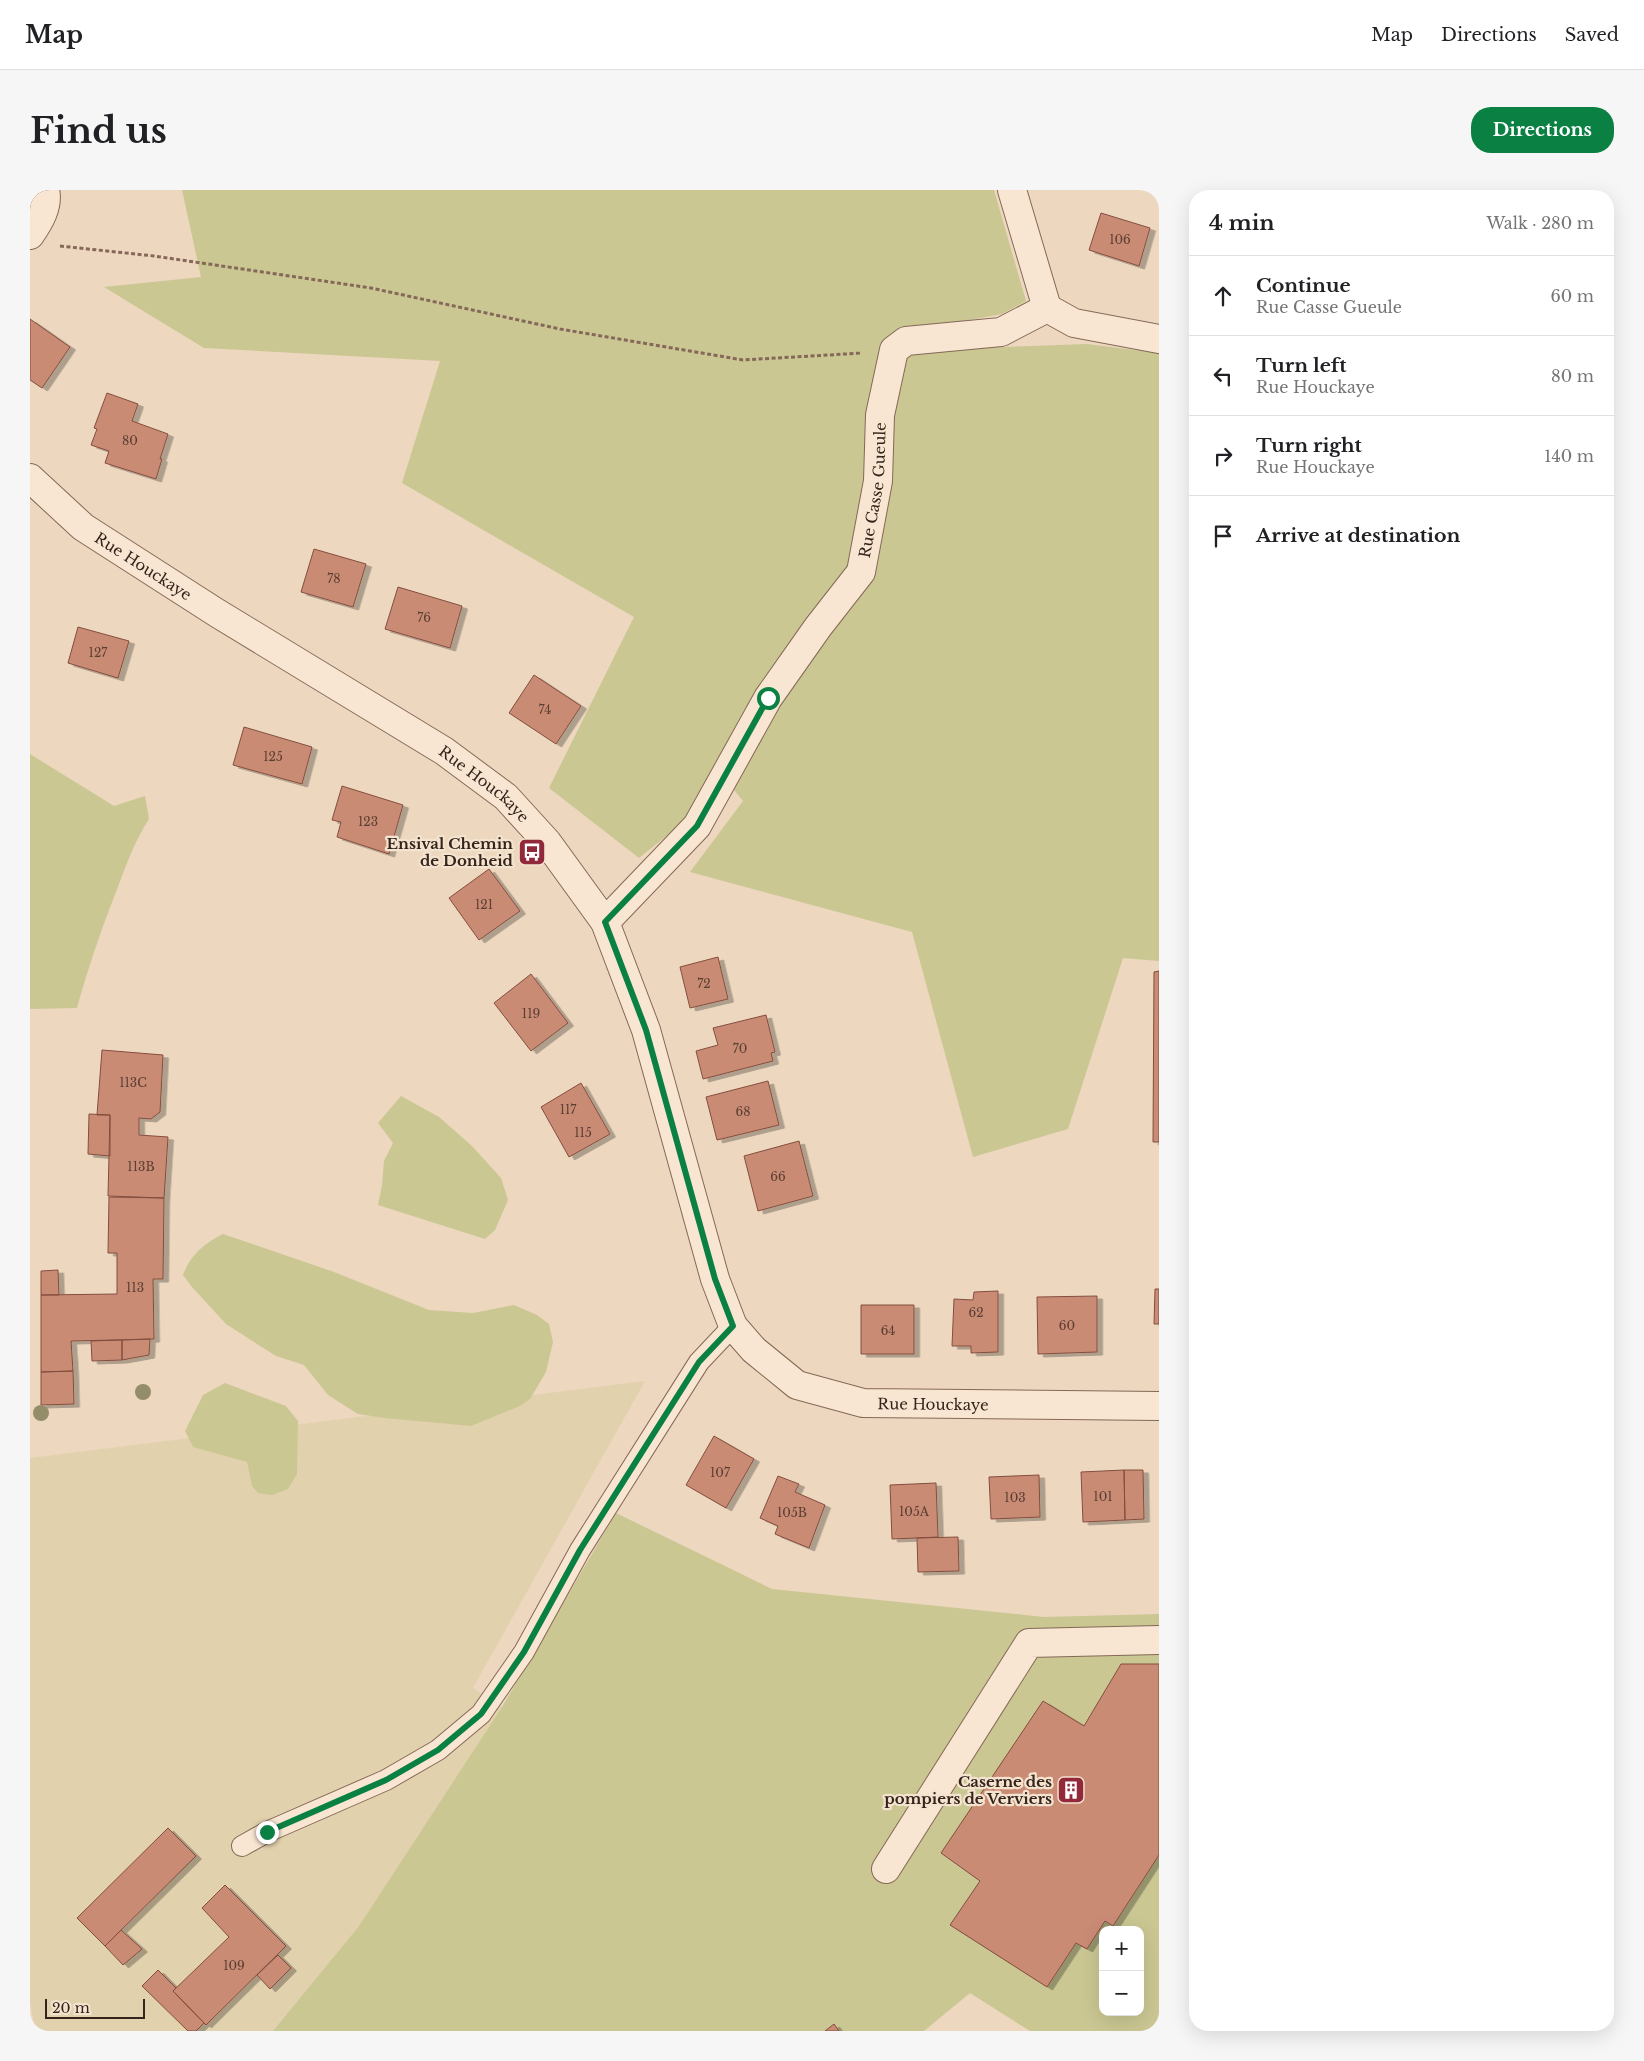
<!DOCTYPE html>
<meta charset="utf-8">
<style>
:root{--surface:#fff;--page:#f6f6f6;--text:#202124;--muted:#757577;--line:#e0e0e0;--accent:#0b8043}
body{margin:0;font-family:"Libre Baskerville",serif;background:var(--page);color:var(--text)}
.controls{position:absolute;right:15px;bottom:15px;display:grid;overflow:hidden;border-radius:10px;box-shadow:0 5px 20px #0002}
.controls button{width:45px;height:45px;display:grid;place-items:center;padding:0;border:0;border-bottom:1px solid var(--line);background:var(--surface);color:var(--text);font:25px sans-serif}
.scale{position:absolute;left:15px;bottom:12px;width:100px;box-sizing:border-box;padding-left:5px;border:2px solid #34241c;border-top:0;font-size:14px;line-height:18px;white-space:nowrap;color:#34241c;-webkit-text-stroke:4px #f4e3ce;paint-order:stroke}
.stop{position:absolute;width:15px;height:15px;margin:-11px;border:4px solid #0b8043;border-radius:50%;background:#fff}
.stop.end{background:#0b8043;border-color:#fff;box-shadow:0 1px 5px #0008}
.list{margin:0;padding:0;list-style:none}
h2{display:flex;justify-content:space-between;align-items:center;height:65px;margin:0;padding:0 20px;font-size:21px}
h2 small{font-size:16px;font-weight:400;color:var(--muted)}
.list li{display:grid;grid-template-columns:32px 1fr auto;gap:15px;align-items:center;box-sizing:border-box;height:80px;padding:0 20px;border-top:1px solid var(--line)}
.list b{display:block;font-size:19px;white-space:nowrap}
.list p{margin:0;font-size:16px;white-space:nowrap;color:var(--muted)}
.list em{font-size:16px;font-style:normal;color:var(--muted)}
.icon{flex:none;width:28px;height:28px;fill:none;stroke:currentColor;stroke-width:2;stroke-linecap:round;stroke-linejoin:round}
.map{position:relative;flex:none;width:1129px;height:1841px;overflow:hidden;border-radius:20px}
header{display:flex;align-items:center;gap:30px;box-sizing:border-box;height:70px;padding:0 25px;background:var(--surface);border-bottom:1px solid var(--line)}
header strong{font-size:24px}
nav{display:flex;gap:28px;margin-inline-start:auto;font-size:18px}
.intro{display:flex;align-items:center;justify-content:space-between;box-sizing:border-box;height:120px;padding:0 30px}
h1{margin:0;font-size:35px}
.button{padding:12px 22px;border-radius:20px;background:var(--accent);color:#fff;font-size:18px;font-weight:700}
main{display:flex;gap:30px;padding:0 30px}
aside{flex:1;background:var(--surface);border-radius:20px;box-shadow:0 5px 20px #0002}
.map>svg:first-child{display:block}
</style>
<header>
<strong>Map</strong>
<nav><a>Map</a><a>Directions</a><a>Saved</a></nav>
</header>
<div class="intro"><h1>Find us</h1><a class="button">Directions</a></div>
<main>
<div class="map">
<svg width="1129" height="1841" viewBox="0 0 1129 1841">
<defs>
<filter id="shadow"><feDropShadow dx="5.5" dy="3" stdDeviation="0" flood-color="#0004"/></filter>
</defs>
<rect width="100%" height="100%" fill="#edd7bf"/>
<!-- farmland -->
<path fill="#e2d1ad" d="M615 1191 443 1498 472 1517 329 1736 243 1841H5L0 1810V1268Z"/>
<!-- green -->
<path fill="#cac793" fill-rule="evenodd" d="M152 0H964L996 111 972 124 862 144 887 160 1057 154 1129 163V771L1093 768 1038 939 943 967 882 742 660 682 713 611 700 595 609 668 519 598 604 427 372 293 410 171 174 158 74 97 171 87Z
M0 564 84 616 115 606 119 629C104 652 96 676 86 702 71 740 58 778 47 818L0 819Z
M371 906 409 927 442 956 471 988 478 1010 465 1040 455 1049 348 1015 352 995 354 971 363 953 348 933Z
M193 1044 304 1082 399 1120 443 1123 484 1115 507 1125 519 1134 523 1152 516 1182 500 1209 490 1216 441 1236 355 1228 328 1224 298 1205 274 1175 246 1166 196 1134 162 1097 153 1085C160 1065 175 1053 193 1044Z
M195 1193 256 1216 268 1231 267 1284 258 1299 242 1305 228 1303 222 1296 217 1272 163 1257 155 1241 173 1205Z
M586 1323 742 1399 1014 1427 1129 1424V1835L1123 1841H1000L940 1803 894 1841H243L329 1736 472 1517ZM1073 1740H1110V1822H1073Z"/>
<!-- building -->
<path fill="#ca8b75" stroke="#834e3e" filter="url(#shadow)" d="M1071 23 1120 38 1109 76 1059 60Z
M0 129 40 157 12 198 0 190Z
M77 203 108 214 102 231 138 244 130 269H132L126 289 75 273 79 261 61 255 67 239 64 238Z
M284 359 336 374 323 417 271 402Z
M368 397 432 416 420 458 355 439Z
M48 437 99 451 88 488 38 473Z
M504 485 551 516 526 554 479 523Z
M214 537 282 557 272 594 203 575Z
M312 596 373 615 359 664 307 647 311 632 302 630Z
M459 679 490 721 449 750 419 708Z
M688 767 698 809 660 818 650 777Z
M1129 781V952H1123L1124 782Z
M501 784 538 833 501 861 464 813Z
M736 825 745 862 741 863 743 871 673 889 666 861 688 855 683 838Z
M72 860 133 865 130 922 121 929 109 928V945L138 947 134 1008 78 1006 80 925H67Z
M738 891 749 935 687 950 676 907Z
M551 893 580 944 539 967 511 917Z
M59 924 80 925V966L58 964Z
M769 951 783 1006 728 1021 714 966Z
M79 1007 134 1008 133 1089H123L124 1149 41 1151 43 1181 11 1182V1105L87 1104V1063H78Z
M28 1080 29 1105H11V1081Z
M1125 1099H1129V1134H1124Z
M968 1101V1162L941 1163V1156H922L924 1109 943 1110 944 1102Z
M1067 1106V1162L1008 1164 1007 1107Z
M831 1115H884V1164H831Z
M120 1149 119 1165 92 1170V1150Z
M92 1150V1170L62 1171 61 1151Z
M43 1181 44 1214 11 1215V1182Z
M684 1246 724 1269 696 1318 656 1295Z
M1094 1280H1113L1114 1329 1095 1330Z
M1094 1280 1095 1330 1053 1332 1051 1282Z
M1009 1285 1010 1327 961 1329 959 1287Z
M748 1286 769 1294 765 1302 795 1315 779 1358 745 1344 748 1336 730 1328Z
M906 1293 908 1347 862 1349 860 1295Z
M928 1347 929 1381 888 1382 887 1348Z
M1091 1474H1129V1665L1083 1736 1075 1731 1057 1759 1046 1753 1017 1797 920 1735 950 1691 911 1663 1013 1511 1054 1536Z
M138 1638 166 1666 75 1756 47 1728Z
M195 1695 256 1756 176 1835 143 1801 199 1747 172 1718Z
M91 1740 112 1759 93 1775 75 1756Z
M248 1765 261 1778 240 1799 227 1785Z
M128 1780 146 1798 143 1801 174 1833 166 1841H158L112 1796Z
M804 1834 809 1841H795Z"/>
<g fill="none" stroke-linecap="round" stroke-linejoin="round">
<!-- service casing -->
<g stroke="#856858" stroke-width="22">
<path id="service" d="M212 1656 237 1642 356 1590 408 1560 451 1524 494 1462 550 1360 669 1172 703 1136"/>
</g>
<!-- minor casing -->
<g stroke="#856858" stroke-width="30">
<g id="minor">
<path d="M982 0 1017 118"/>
<path d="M0 45C9 32 19 16 15 0"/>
<path d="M1017 118 1044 133 1129 149"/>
<path id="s1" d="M0 288 53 337 187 423 414 561 476 607 517 652 575 732 616 840 685 1089 703 1136 724 1160 767 1195 833 1213 1129 1216"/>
<path id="s2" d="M575 732 667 636 738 508 788 437 831 382 848 291 850 225 864 160 876 151 971 142 1017 118"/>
<path d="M856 1679 999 1453 1129 1450"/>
</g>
</g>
<!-- path -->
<path stroke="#856858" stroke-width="3" stroke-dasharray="4 2.5" stroke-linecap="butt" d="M30 56 124 66 341 98 530 139 713 170 832 163"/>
<!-- service -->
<use href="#service" stroke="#f8e6d2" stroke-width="20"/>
<!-- minor -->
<use href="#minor" stroke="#f8e6d2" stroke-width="28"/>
</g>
<!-- trees -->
<g fill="#948d69">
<circle cx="113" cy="1202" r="8"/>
<circle cx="11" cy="1223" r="8"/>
</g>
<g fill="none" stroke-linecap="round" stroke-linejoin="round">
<!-- route -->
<path stroke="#0b8043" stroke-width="6" d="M237 1642 356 1590 408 1560 451 1524 494 1462 550 1360 669 1172 703 1136 685 1089 616 840 575 732 667 636 738 508"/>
</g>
<!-- icons -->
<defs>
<g id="bus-square" transform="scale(1.4375)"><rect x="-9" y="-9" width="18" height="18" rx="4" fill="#92293b" stroke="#f4e3ce"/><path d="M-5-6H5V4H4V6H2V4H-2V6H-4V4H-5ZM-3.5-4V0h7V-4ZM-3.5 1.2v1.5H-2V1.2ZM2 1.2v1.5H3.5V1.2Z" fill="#fff"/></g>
<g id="building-square" transform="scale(1.4375)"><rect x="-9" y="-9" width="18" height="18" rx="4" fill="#92293b" stroke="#f4e3ce"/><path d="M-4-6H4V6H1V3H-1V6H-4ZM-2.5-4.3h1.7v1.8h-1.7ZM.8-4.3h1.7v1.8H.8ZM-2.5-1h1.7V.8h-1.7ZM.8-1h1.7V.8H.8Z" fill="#fff"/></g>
</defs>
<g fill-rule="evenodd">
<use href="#bus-square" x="502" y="662"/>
<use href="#building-square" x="1041" y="1600"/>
</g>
<g text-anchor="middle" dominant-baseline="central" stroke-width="4.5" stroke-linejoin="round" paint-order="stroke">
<!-- number labels -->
<g font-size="12" fill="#5a3e32">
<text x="1090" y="49">106</text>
<text x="100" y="250">80</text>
<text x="304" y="388">78</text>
<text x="394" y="427">76</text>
<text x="68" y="462">127</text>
<text x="515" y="519">74</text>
<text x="243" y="566">125</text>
<text x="338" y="631">123</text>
<text x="454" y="714">121</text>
<text x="674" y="793">72</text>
<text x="501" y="823">119</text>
<text x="710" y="858">70</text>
<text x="103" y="892">113C</text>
<text x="538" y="919">117</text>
<text x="713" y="921">68</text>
<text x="553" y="942">115</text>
<text x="111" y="976">113B</text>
<text x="748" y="986">66</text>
<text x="105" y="1097">113</text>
<text x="946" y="1122">62</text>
<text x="1037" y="1135">60</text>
<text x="858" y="1140">64</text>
<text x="690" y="1282">107</text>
<text x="1073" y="1306">101</text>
<text x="985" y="1307">103</text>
<text x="884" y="1321">105A</text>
<text x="762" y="1322">105B</text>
<text x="204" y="1775">109</text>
</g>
<!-- street labels -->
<g font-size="15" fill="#34241c" stroke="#f4e3ce">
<text stroke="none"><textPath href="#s2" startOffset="519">Rue Casse Gueule</textPath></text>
<text stroke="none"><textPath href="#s1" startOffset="144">Rue Houckaye</textPath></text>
<text stroke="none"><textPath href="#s1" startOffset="549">Rue Houckaye</textPath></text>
<text stroke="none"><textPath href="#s1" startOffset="1384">Rue Houckaye</textPath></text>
</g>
<!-- poi labels -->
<g font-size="15" font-weight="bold" fill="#34241c" stroke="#f4e3ce" text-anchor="end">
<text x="483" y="653">Ensival Chemin<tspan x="483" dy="17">de Donheid</tspan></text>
<text x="1022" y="1591">Caserne des<tspan x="1022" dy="17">pompiers de Verviers</tspan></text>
</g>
</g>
</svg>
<div class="controls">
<button>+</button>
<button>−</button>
</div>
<div class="scale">20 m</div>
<div class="stop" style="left:738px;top:508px"></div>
<div class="stop end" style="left:237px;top:1642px"></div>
</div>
<aside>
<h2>4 min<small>Walk · 280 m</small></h2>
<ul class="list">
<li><svg class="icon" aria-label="ahead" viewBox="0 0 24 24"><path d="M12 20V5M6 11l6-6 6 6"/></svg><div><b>Continue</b><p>Rue Casse Gueule</p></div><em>60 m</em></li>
<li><svg class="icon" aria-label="left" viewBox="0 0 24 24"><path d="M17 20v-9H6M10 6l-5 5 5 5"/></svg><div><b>Turn left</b><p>Rue Houckaye</p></div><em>80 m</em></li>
<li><svg class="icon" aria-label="right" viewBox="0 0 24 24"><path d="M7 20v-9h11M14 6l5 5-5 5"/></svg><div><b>Turn right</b><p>Rue Houckaye</p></div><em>140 m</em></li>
<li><svg class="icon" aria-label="arrive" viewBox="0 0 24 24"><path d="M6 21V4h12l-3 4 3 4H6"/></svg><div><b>Arrive at destination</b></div></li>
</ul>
</aside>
</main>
